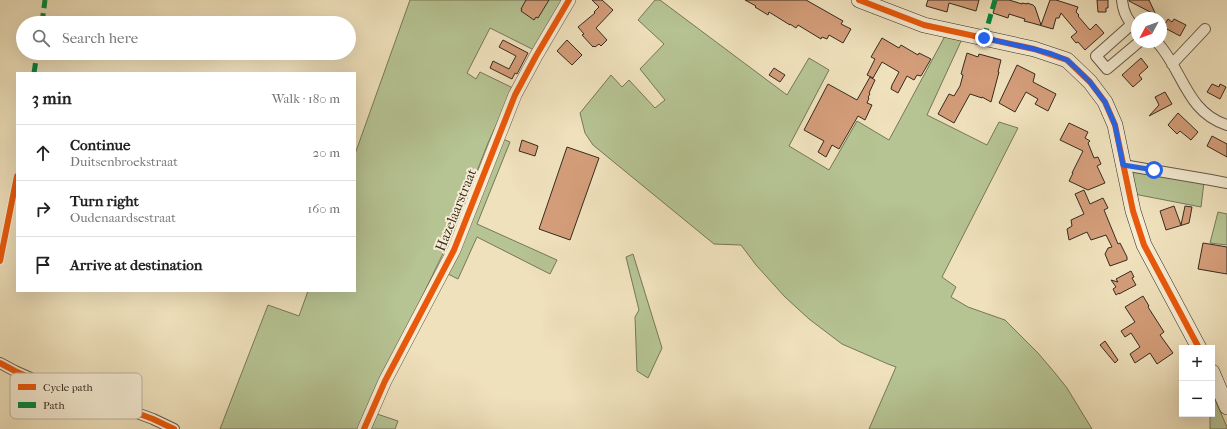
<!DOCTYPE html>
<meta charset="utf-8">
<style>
:root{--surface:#fff;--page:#f2f2f2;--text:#202124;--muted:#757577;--line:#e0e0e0}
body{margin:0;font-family:"IM FELL French Canon",serif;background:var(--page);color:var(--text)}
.controls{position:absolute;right:12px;bottom:12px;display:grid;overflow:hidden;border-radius:0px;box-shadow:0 4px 16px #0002}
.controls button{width:36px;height:36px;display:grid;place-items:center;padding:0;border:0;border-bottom:1px solid var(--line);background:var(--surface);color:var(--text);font:20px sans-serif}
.compass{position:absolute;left:1131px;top:12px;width:36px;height:36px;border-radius:50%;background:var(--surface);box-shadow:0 4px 16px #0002;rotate:229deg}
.stop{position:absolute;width:12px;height:12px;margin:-9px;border:3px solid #2563eb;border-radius:50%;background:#fff}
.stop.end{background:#2563eb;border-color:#fff;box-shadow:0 1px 4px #0008}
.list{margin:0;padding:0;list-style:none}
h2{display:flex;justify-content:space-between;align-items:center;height:52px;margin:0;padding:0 16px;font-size:17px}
h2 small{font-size:13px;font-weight:400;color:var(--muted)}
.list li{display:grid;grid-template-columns:26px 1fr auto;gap:12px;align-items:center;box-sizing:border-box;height:56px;padding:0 16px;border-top:1px solid var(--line)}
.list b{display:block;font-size:15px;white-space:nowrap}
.list p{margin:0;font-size:13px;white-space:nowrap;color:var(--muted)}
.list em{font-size:13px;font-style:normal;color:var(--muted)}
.icon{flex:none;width:22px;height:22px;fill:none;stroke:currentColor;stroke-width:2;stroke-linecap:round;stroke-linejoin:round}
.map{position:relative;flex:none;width:1227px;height:429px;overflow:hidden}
.search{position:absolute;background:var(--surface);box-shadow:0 4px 16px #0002;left:16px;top:16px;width:340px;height:44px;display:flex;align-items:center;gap:10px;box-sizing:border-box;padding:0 14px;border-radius:22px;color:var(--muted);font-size:15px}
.panel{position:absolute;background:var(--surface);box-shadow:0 4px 16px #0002;left:16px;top:72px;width:340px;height:220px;border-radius:0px}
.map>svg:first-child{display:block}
</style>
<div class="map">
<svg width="1227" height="429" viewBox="0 0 1227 429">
<rect width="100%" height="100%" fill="#efe1bc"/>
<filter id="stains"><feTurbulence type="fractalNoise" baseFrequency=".005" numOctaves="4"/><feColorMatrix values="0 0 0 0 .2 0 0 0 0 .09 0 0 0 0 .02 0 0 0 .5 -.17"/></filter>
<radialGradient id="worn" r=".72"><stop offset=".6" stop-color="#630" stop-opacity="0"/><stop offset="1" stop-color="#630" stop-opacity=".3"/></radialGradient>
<!-- green -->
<path fill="#b6c393" stroke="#767759" d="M410 0H562L534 50 490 28 467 73 476 79 480 72 513 88 488 143 452 235 358 429H220L268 305 299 316 308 291H355V154Z
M655 0H660L787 95 809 58 829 70 789 146 829 170 857 121 889 140 945 36 962 39 927 115 987 145 999 122 1018 128 942 277 956 287 951 297 968 307 1005 320 1038 353 1055 373 1067 388 1092 429H869L896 367 888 364 842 344 809 319 785 297 756 265 741 245 714 244 593 145 585 133 580 113 611 75 622 87 629 80 655 108 665 100 640 69 664 44 638 20Z
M503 139 510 142 477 224 557 260 550 274 477 237 458 279 448 274Z
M1132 169 1204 182 1201 207 1134 194Z
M1218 212 1227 214V245L1210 243Z
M633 254 662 348 648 378 637 371 635 317 639 310 626 257Z
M1212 393 1227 427V429H1210V414H1212Z
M377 414 398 421 395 429H371Z"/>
<!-- building -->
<path fill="#d39d79" stroke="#372b1f" d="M526 0H549L538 18 536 17 534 20 521 11 522 9H521Z
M592 0H602L613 10 596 28 607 40 601 46 599 44 595 47 594 46 593 47 582 35 584 34 578 27 595 13 594 12 599 7Z
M745 0H806L843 21 841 24 851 29 843 43 829 35 827 39 822 37 821 39 798 25 796 28 790 24V25L769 12 768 15 755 7 756 6Z
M928 0H979L976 11 949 3 947 12 926 6Z
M997 0H1009L1022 4V3L1027 4V3L1033 5 1035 7 1041 25 1050 0H1056L1078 7 1076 12 1079 15 1078 16 1090 30 1096 24 1104 33 1085 50 1078 42 1076 43 1071 37 1077 32 1061 13 1059 18H1056L1053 29 1032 23 1024 21 1025 19 1009 14 1008 18 993 13Z
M1097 0H1108V8H1106V12H1098Z
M1129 0H1149L1156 15 1129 1Z
M1168 19 1172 22 1174 19 1186 25 1180 36 1163 27Z
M882 38 899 48 901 45 918 55 919 53 931 59 921 76 917 75 914 80 907 76 898 93 891 89 892 85 899 72 882 62 873 78 867 75 875 59 871 57Z
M503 40 528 53 517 74 515 73 512 79 490 68 493 61 509 69 516 56 499 47Z
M567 40 582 55 572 65 557 51Z
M967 53 978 57 979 54 1001 60 998 72H999L991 102 982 97V98L970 94 954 123 938 114 949 94 954 96 960 86 963 75 961 74Z
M1141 58 1148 67 1139 75 1142 79 1133 87 1122 75Z
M1017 65 1035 74 1033 82 1056 94 1048 111 1035 104 1038 99 1026 92 1015 112 999 103Z
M774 68 785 75 780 82 769 75Z
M870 77 875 80 869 93 870 94 868 97 869 98 867 103 872 105 865 120 858 116 839 149 832 145 826 157 818 152 824 141 804 130 828 84 857 100Z
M1212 84 1219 87 1220 84 1226 87 1220 99 1207 92Z
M1165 92 1172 104 1149 116 1159 105 1155 97Z
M1178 113 1198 132 1191 140 1180 131 1177 134 1168 125Z
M1069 123 1088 132 1085 138 1090 141 1088 143 1094 158 1098 157 1101 164 1097 166 1105 183 1088 190 1069 181 1073 173H1072L1083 151 1060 140Z
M1212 136 1227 144V157L1207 146Z
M522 140 538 146 535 156 519 151Z
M567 147 599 158 570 240 539 229Z
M1084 190 1090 204 1103 198 1108 208 1104 210 1118 244 1120 243 1127 257V260L1110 266 1105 254 1108 248 1112 247 1106 235 1091 240 1087 232 1069 240 1067 229 1072 226 1071 220 1084 214 1075 194Z
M1174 206 1181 225 1185 206 1192 207 1189 223 1166 230 1160 211Z
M1203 243 1227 247V274L1198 269Z
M1131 271 1134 277 1132 278 1136 285 1119 294V293L1116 295 1113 289 1116 287 1111 280 1118 282 1116 279Z
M1143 296 1149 306 1148 307 1164 332 1160 335 1173 353 1157 364 1150 353 1135 363 1130 354 1140 347 1131 333 1125 337 1121 331 1135 322 1125 307Z
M1105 341 1118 360 1115 363 1100 345Z"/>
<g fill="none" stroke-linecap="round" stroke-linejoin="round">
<!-- minor casing -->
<g stroke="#655846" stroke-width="12">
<path id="minor" d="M1122 0C1123 11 1128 22 1137 29
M1132 24 1096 56 1107 69 1139 42
M1157 42C1183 70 1186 112 1227 125
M1172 64 1205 29
M1123 165 1211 180 1227 183
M0 363 15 371 33 379 54 386 94 397 153 419 174 429"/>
</g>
<!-- tertiary casing -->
<g stroke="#655846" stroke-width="14">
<path id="tertiary" d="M364 429 385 381 454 250 515 95 536 56 569 0"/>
</g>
<!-- secondary casing -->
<g stroke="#372b1f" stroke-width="16">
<path id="secondary" d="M859 0 924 25 1034 49 1067 60 1090 82 1105 102 1115 125 1133 211 1144 245 1199 348
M1212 372 1227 407"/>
</g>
<!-- minor -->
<use href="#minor" stroke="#f5ecd3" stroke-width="10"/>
<!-- tertiary -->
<use href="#tertiary" stroke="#f5ecd3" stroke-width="13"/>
<!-- secondary -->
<use href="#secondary" stroke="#f5ecd3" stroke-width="15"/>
<!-- quiet -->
<path stroke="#00873e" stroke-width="5" stroke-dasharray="10 5" stroke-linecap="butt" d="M42 23 45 0
M984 38 995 0
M34 73 37 53"/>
<!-- cycleway casing -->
<g stroke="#f5ecd3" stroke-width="8">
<path id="cycleway" d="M859 0 924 25 1034 49 1067 60 1090 82 1105 102 1115 125 1133 211 1144 245 1199 348
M0 261 17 176
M0 363 15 371 33 379 54 386 94 397 153 419 174 429
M364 429 385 381 454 250 515 95 536 56 569 0"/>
</g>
<!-- cycleway -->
<use href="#cycleway" stroke="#e8590c" stroke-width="6"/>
</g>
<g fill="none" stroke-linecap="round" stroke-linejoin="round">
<!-- route -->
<path stroke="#2563eb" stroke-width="5" d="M984 38 1034 49 1052 54 1067 60 1078 70 1090 82 1105 102 1115 125 1123 165 1154 170"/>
</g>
<g text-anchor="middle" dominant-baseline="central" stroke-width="4" stroke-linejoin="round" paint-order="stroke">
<!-- street labels -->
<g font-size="14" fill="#372b1f" stroke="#f5ecd3">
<text transform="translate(456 210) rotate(-68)">Hazelaarstraat</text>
</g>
</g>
<!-- legend -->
<rect x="10" y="373" width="132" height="46" rx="6" fill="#f5ecd3" stroke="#bcb29d" stroke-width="1"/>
<rect x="18" y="384" width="18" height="6" fill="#e8590c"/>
<rect x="18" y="402" width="18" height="6" fill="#00873e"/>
<g font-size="11" fill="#372b1f">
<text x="43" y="391">Cycle path</text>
<text x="43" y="409">Path</text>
</g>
<rect width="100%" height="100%" filter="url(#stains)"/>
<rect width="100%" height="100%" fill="url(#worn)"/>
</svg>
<div class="controls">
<button>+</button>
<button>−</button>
</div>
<svg class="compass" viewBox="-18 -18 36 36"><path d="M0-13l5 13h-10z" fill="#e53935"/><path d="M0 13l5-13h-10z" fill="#757577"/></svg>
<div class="stop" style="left:1154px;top:170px"></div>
<div class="stop end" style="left:984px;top:38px"></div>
<div class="search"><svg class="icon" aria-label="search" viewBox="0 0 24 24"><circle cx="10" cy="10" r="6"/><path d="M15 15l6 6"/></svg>Search here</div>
<section class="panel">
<h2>3 min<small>Walk · 180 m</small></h2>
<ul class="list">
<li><svg class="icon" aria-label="ahead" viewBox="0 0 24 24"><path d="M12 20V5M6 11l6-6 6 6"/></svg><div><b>Continue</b><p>Duitsenbroekstraat</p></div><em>20 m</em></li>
<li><svg class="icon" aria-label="right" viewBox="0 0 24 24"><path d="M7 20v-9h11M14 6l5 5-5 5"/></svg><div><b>Turn right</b><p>Oudenaardsestraat</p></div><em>160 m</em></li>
<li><svg class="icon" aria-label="arrive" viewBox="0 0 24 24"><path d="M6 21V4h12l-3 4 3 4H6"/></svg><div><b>Arrive at destination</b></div></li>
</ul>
</section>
</div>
